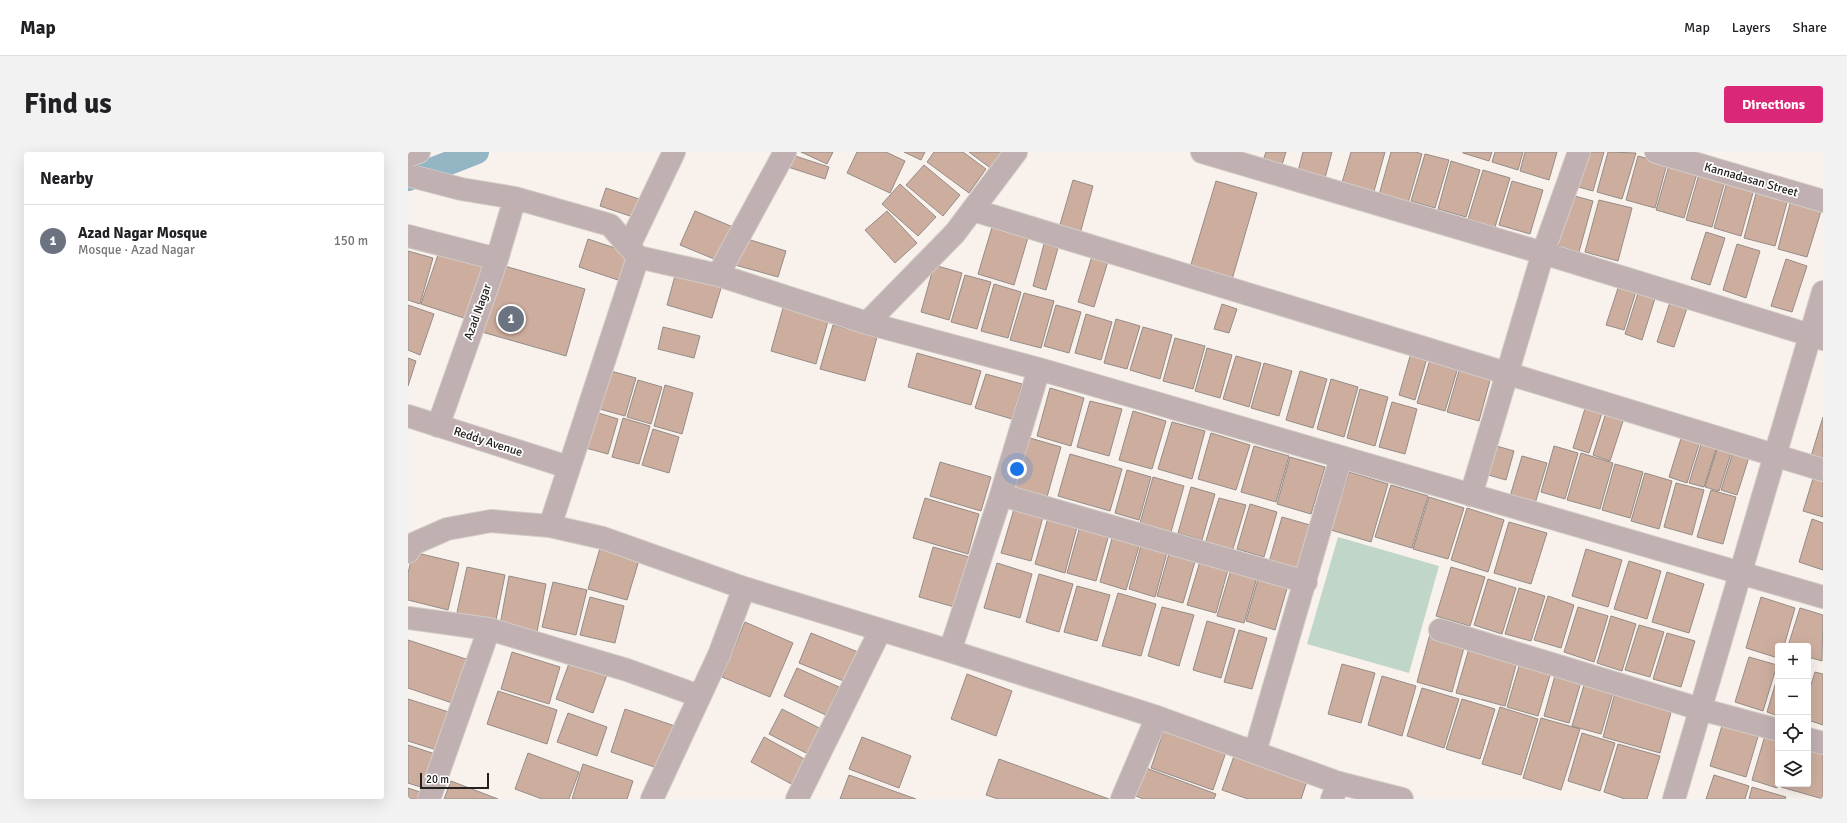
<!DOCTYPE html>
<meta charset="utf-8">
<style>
:root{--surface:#fff;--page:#f2f2f2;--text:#202124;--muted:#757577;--line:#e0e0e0;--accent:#db2777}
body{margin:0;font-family:Signika,sans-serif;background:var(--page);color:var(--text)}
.controls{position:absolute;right:12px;bottom:12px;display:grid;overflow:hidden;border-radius:4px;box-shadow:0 4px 16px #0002}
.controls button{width:36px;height:36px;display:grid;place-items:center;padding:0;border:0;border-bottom:1px solid var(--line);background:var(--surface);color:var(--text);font:20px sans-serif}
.scale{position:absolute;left:12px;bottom:10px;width:69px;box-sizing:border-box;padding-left:4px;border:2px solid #23201e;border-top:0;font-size:11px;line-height:14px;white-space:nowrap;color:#23201e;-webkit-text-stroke:3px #fff;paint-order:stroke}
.you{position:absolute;left:609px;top:317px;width:14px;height:14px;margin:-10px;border:3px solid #fff;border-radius:50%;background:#1a73e8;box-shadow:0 0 0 6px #1a73e833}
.badge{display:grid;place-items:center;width:26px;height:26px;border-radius:50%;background:var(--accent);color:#fff;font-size:13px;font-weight:700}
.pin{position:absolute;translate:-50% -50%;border:2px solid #fff;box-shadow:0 1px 4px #0006}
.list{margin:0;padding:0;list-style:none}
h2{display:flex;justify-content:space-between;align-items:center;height:52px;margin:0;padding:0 16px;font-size:17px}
h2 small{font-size:13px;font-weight:400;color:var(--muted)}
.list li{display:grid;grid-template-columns:26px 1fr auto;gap:12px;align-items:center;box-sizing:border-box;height:72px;padding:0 16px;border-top:1px solid var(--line)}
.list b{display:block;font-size:15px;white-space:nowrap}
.list p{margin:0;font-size:13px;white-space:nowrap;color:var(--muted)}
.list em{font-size:13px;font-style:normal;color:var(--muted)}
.icon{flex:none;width:22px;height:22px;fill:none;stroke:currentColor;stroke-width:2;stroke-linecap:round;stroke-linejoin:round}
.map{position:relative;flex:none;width:1415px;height:647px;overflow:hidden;border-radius:4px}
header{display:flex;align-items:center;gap:24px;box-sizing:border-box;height:56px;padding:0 20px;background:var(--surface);border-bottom:1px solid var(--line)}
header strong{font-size:19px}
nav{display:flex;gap:22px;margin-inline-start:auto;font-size:14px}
.intro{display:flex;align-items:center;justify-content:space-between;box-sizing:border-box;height:96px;padding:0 24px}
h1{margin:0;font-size:28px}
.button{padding:10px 18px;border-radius:4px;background:var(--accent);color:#fff;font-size:14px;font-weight:700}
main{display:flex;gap:24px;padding:0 24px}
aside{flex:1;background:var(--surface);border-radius:4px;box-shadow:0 4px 16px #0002}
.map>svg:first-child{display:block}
</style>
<header>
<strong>Map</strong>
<nav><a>Map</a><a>Layers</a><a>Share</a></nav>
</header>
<div class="intro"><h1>Find us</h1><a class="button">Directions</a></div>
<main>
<aside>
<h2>Nearby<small></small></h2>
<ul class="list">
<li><span class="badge" style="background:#6b7280">1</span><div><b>Azad Nagar Mosque</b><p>Mosque · Azad Nagar</p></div><em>150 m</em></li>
</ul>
</aside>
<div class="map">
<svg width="1415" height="647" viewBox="0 0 1415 647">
<rect width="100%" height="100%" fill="#f9f2ec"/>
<!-- green -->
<path fill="#c0d6c8" d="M930 385 1031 414 1001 521 899 492Z"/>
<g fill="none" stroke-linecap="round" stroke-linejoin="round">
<!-- canal -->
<path stroke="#93b5c4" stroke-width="24" d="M0 27 69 0"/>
</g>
<!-- building -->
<path fill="#cdae9e" stroke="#948c88" d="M393 0H425L419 12Z
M449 0H478L497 9 482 41 439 21Z
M496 0H517L513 8Z
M526 0H555L578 17 561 41 519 10Z
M561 0H599L585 18Z
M858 0H878L873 16 854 11Z
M895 0H924L917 26 890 19Z
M943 0H977L965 43 933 34Z
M983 0H1008L1014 2 1000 51 971 43Z
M1055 0H1084L1081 9 1055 1Z
M1087 0H1115L1110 18 1084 10Z
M1117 0H1149L1141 28 1112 19Z
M1176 0H1196L1185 39 1167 34Z
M1200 0 1228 1 1214 47 1189 40Z
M1017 2 1041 8 1027 56 1003 49Z
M384 3 421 15 417 27 380 15Z
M1230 4 1259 12 1247 56 1218 48Z
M1043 9 1072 18 1058 65 1030 57Z
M1262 10 1290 18 1276 66 1248 58Z
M516 13 552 43 535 64 498 33Z
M1075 18 1102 26 1087 75 1060 67Z
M1291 22 1317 29 1304 75 1278 68Z
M665 28 685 34 672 82 651 76Z
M808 29 849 41 823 131 781 119Z
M1104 29 1135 38 1122 82 1091 73Z
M1319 30 1346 37 1333 84 1306 76Z
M492 32 528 65 510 84 474 52Z
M198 36 237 49 231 67 192 54Z
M1349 38 1380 47 1367 94 1336 86Z
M1156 41 1185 49 1171 100 1142 91Z
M1191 48 1224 56 1210 109 1177 100Z
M1383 48 1414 56 1399 105 1370 97Z
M287 59 325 75 311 109 272 93Z
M479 59 509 91 487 111 457 78Z
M585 72 621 82 606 133 570 122Z
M1298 80 1317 86 1302 133 1283 127Z
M336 86 378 99 370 125 327 113Z
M180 87 228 103 219 131 171 115Z
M636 92 650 96 638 138 625 134Z
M1329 92 1352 99 1338 146 1315 138Z
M32 97 78 112 59 167 13 152Z
M0 99 25 106 12 152 0 148Z
M685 101 701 106 686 155 670 150Z
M1378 107 1399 114 1384 160 1363 154Z
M93 113 177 137 158 204 74 180Z
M526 113 554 121 541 168 513 160Z
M268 120 314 133 304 166 259 153Z
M557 123 583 130 569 177 543 170Z
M1213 127 1230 133 1216 178 1198 173Z
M586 132 613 140 600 186 573 179Z
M1232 135 1249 140 1234 188 1217 182Z
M616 141 646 149 633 196 602 188Z
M1265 141 1282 147 1266 195 1249 190Z
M814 152 829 157 821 181 806 177Z
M0 153 26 162 12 203 0 198Z
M648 153 673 160 661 201 636 194Z
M375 156 420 169 408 212 363 199Z
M678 162 704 170 693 208 667 201Z
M708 167 732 174 719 217 696 211Z
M425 173 469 185 457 229 412 217Z
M255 175 292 184 286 206 250 197Z
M735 175 764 183 752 227 722 218Z
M767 186 797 194 785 237 755 229Z
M799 196 824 203 812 246 787 239Z
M509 201 573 219 563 253 500 235Z
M1003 201 1019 206 1007 248 991 243Z
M828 204 853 211 841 255 815 247Z
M1023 204 1051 212 1037 259 1009 251Z
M0 206 8 209 0 234Z
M856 211 884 219 871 264 843 256Z
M1053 212 1084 221 1071 269 1039 260Z
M199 218 228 226 217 264 188 256Z
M892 219 919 227 905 276 878 268Z
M578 222 614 232 604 267 567 256Z
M923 227 950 235 936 285 909 277Z
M230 228 254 235 243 272 219 265Z
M257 233 285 241 274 282 246 274Z
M642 236 676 246 663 294 629 284Z
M952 237 980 245 967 294 939 286Z
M682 249 714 257 701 304 669 295Z
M984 250 1009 257 997 302 971 295Z
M1179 250 1196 255 1181 301 1165 296Z
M1199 257 1217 263 1202 309 1185 303Z
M184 259 210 267 200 302 174 295Z
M725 259 758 269 744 317 711 308Z
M1415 265V315L1401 311Z
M215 266 242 274 231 312 204 305Z
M764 270 797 279 784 327 750 317Z
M245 277 271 285 261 321 234 313Z
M1275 280 1293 286 1279 331 1261 325Z
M803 281 842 293 828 338 790 327Z
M622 286 653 295 639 345 607 336Z
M1295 286 1310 291 1296 335 1281 331Z
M1311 291 1325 295 1311 339 1297 335Z
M1085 293 1106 299 1098 328 1077 322Z
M846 294 881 304 868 350 833 340Z
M1146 294 1170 301 1157 347 1133 340Z
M1327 294 1343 299 1329 343 1313 338Z
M1173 301 1205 311 1192 357 1159 348Z
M662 302 714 317 702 359 650 344Z
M1114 304 1139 311 1126 355 1101 348Z
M882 305 917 315 903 362 869 352Z
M532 310 583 325 573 359 522 344Z
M1207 312 1235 320 1222 366 1194 358Z
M1408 317 1415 319V365L1395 359Z
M719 318 743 325 731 368 707 361Z
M941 320 980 332 963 390 923 378Z
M1237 321 1264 329 1251 377 1223 369Z
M745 325 776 334 763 380 732 371Z
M1268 331 1296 338 1284 383 1256 375Z
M983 333 1020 344 1004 396 967 385Z
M783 335 807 342 794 388 770 381Z
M1303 338 1328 345 1315 392 1289 385Z
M1021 345 1056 356 1040 407 1005 397Z
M517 346 571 362 560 402 505 386Z
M811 346 838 353 824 400 797 392Z
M842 352 869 360 856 405 829 397Z
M1059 356 1096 368 1080 420 1043 408Z
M606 357 635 365 623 409 593 401Z
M874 365 902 373 889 418 861 410Z
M640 366 669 375 657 421 627 412Z
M1404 367 1415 371V418L1391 410Z
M1101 370 1139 381 1123 432 1086 421Z
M672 374 701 382 688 429 659 421Z
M705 383 732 391 718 438 692 430Z
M734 390 760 397 747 445 721 437Z
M193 393 232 405 219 448 180 437Z
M525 395 565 406 550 456 511 445Z
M1178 397 1214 408 1200 455 1164 444Z
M762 398 788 406 775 451 749 444Z
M5 400 51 411 40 458 0 448V421Z
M793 406 821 414 808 461 779 453Z
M1221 409 1253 419 1239 467 1206 457Z
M589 411 624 422 612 466 576 456Z
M824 414 850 422 836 471 809 464Z
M59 415 97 423 87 473 48 465Z
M1043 415 1077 425 1062 474 1028 464Z
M1259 420 1296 432 1281 481 1244 470Z
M631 422 665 432 651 480 618 470Z
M101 424 138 432 129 480 92 473Z
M851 424 880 433 867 478 838 469Z
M1080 427 1108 436 1094 482 1066 473Z
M145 430 179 438 168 483 134 475Z
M669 434 702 443 689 489 656 480Z
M1111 436 1137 444 1123 489 1097 482Z
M710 441 748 452 733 504 694 494Z
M1140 444 1166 453 1153 496 1126 488Z
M182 445 216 454 207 491 172 483Z
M1353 445 1387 456 1376 494H1370V506L1338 496Z
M754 455 786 463 771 514 740 504Z
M1170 455 1200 464 1186 510 1156 500Z
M1392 456 1415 463 1414 509 1400 505V494H1380Z
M1203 464 1228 472 1214 519 1189 511Z
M799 469 827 477 813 526 785 518Z
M337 470 385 491 362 545 314 525Z
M1231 473 1256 480 1242 525 1217 518Z
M831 478 859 486 844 537 816 530Z
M403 481 450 500 438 530 391 511Z
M1259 481 1287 489 1273 535 1245 527Z
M1022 482 1057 492 1044 540 1009 530Z
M0 488 64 509 50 553 0 536Z
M1062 493 1110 506 1097 554 1048 541Z
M104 500 152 515 141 552 93 537Z
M1114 504 1145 513 1130 564 1099 555Z
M1341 505 1369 513 1355 559 1327 550Z
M163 506 200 520 185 561 148 547Z
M934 512 967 521 953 571 920 562Z
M389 516 431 535 418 563 376 544Z
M1149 516 1175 523 1161 571 1136 564Z
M1407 520 1415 522V573L1400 568V542Z
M559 522 604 539 588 584 543 567Z
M1370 523V564L1359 560Z
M974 524 1008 534 994 584 960 573Z
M1178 526 1207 534 1193 582 1164 574Z
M1014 536 1051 547 1036 596 999 584Z
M1208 537 1265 553 1252 601 1195 585Z
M90 539 149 558 139 592 79 572Z
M0 547 47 562 35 600 0 589Z
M1054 547 1087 557 1072 607 1038 597Z
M1092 555 1130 567 1113 623 1074 612Z
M217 557 267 574 252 617 203 600Z
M374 557 419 580 406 605 361 582Z
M160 561 199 575 189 604 149 590Z
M1133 566 1172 577 1153 638 1115 626Z
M1316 567 1352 578 1338 625 1302 614Z
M756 578 818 600 805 638 743 616Z
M1358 580 1370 584 1369 636 1344 628Z
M1174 581 1207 591 1192 639 1160 629Z
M356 585 400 609 387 634 343 610Z
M454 585 503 604 491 636 441 617Z
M1400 590 1415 595V647L1373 635 1375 632H1400Z
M1210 592 1252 604 1239 647H1217L1196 640Z
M0 593 33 604 22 638 0 631Z
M120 601 171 620 161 647H134L107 637Z
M826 604 899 629 893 647H840L814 638Z
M591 607 701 647H590L578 643Z
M175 612 225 629 219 647H164Z
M738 616 808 642 806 647H735L728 644Z
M441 623 508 647H432Z
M1306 623 1341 634 1337 647H1298Z
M43 629 90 647H36Z
M1344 635 1378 645 1377 647H1341Z
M0 636 18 642 17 647H0Z"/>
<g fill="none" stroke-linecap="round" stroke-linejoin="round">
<!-- minor casing -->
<g stroke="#d2ccc7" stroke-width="24">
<path id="minor" d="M794 0 1135 101 1415 187
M1248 0 1415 49
M0 4 11 0
M0 23 53 37 107 46 202 73 230 105 310 123 459 171 631 217 1415 445
M565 58 1415 318
M0 84 89 107
M221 94 266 0
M310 123 377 0
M459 171 547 81 608 0
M0 264 160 315
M30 274 89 107 107 46
M593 343 898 430
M1063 343 1135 101 1171 0
M142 374 230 105
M0 400 5 392 39 377 83 369 142 374 195 386 336 436 542 499 749 565 931 631
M0 466 81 477 219 518 291 544
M1032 478 1292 557 1370 578
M542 499 593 343 631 217
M1400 587 1415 591
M847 600 933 305
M21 647 81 477
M244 647 311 503 336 436
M389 647 472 479
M714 647 749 565"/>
</g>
<!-- tertiary casing -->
<g stroke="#d2ccc7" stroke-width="24">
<path id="tertiary" d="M924 647 931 631 994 647
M1266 647 1415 140"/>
</g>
<!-- minor -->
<use href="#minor" stroke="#c0b0b2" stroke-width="22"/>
<!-- tertiary -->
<use href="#tertiary" stroke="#c0b0b2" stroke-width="22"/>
</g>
<g text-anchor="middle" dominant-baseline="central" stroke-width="3.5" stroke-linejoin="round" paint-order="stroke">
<!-- street labels -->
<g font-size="12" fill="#23201e" stroke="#fff">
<text transform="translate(1343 28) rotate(16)">Kannadasan Street</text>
<text transform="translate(70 160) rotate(-70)">Azad Nagar</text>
<text transform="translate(80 290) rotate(18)">Reddy Avenue</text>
</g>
</g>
</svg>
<div class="controls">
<button>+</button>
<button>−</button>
<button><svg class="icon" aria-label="locate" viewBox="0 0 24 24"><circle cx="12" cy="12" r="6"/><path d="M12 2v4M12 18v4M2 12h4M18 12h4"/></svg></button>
<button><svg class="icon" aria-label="layers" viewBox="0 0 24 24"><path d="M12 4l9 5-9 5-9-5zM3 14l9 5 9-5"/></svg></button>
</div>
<div class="scale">20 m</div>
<div class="you"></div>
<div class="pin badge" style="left:103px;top:167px;background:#6b7280">1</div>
</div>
</main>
